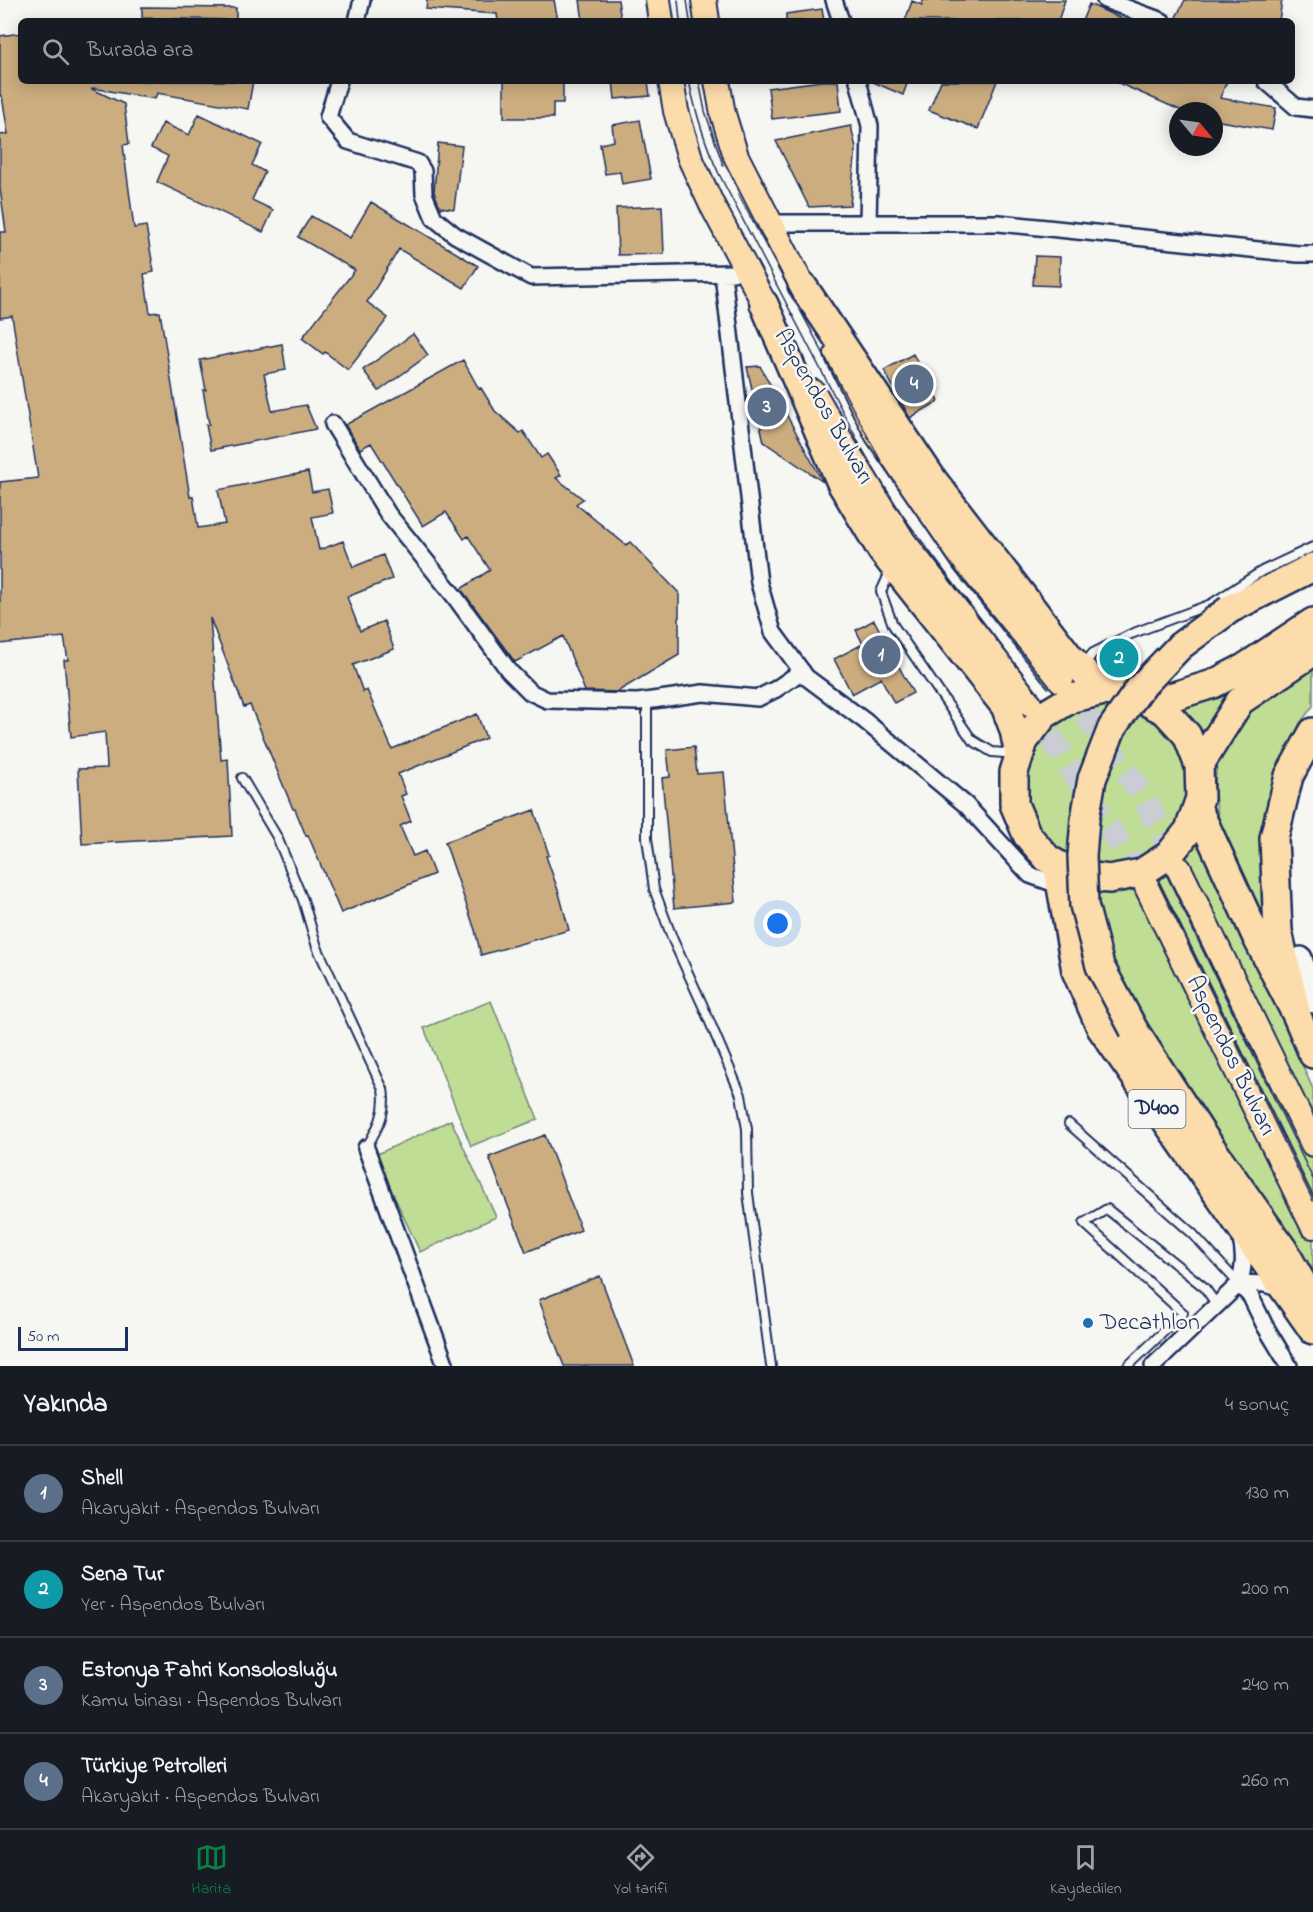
<!DOCTYPE html>
<html lang="tr">
<meta charset="utf-8">
<style>
:root{--surface:#171b24;--page:#20242c;--text:#f1f3f6;--muted:#9ea1a6;--line:#363941;--accent:#0b8043}
body{margin:0;font-family:"Indie Flower",sans-serif;background:var(--page);color:var(--text)}
.compass{position:absolute;left:1169px;top:102px;width:54px;height:54px;border-radius:50%;background:var(--surface);box-shadow:0 3px 15px #0003;rotate:119deg}
.scale{position:absolute;left:18px;bottom:15px;width:110px;box-sizing:border-box;padding-left:6px;border:3px solid #1b2f5e;border-top:0;font-size:16px;line-height:21px;white-space:nowrap;color:#1b2f5e;-webkit-text-stroke:4px #f6f6f2;paint-order:stroke}
.you{position:absolute;left:778px;top:924px;width:21px;height:21px;margin:-15px;border:4px solid #fff;border-radius:50%;background:#1a73e8;box-shadow:0 0 0 9px #1a73e833}
.badge{display:grid;place-items:center;width:39px;height:39px;border-radius:50%;background:var(--accent);color:#fff;font-size:20px;font-weight:700}
.pin{position:absolute;translate:-50% -50%;border:3px solid #fff;box-shadow:0 2px 6px #0006}
.list{margin:0;padding:0;list-style:none}
h2{display:flex;justify-content:space-between;align-items:center;height:78px;margin:0;padding:0 24px;font-size:26px}
h2 small{font-size:20px;font-weight:400;color:var(--muted)}
.list li{display:grid;grid-template-columns:39px 1fr auto;gap:18px;align-items:center;box-sizing:border-box;height:96px;padding:0 24px;border-top:2px solid var(--line)}
.list b{display:block;font-size:22px;white-space:nowrap}
.list p{margin:0;font-size:20px;white-space:nowrap;color:var(--muted)}
.list em{font-size:20px;font-style:normal;color:var(--muted)}
.icon{flex:none;width:33px;height:33px;fill:none;stroke:currentColor;stroke-width:2;stroke-linecap:round;stroke-linejoin:round}
.map{position:relative;flex:none;width:1313px;height:1366px;overflow:hidden}
.search{position:absolute;background:var(--surface);box-shadow:0 3px 15px #0003;left:18px;right:18px;top:18px;height:66px;display:flex;align-items:center;gap:15px;box-sizing:border-box;padding:0 21px;border-radius:9px;color:var(--muted);font-size:22px}
.sheet{height:462px;background:var(--surface)}
nav{display:flex;justify-content:space-around;align-items:center;box-sizing:border-box;height:84px;border-top:2px solid var(--line);background:var(--surface);font-size:16px;color:var(--muted)}
nav a{display:grid;justify-items:center;gap:3px}
nav .on{color:var(--accent)}
.map>svg:first-child{display:block}
</style>
<div class="map">
<svg width="1313" height="1366" viewBox="0 0 1313 1366">
<rect width="100%" height="100%" fill="#f6f6f2"/>
<filter id="ink" filterUnits="userSpaceOnUse"><feTurbulence type="fractalNoise" baseFrequency=".0167" numOctaves="2"/><feDisplacementMap in="SourceGraphic" scale="12" xChannelSelector="R" yChannelSelector="G"/><feConvolveMatrix kernelMatrix="1 2 1 2 8 2 1 2 1" color-interpolation-filters="sRGB"/></filter>
<g filter="url(#ink)">
<!-- green -->
<path fill="#c0dd95" stroke="#6e867a" stroke-width="1.5" d="M1313 668V706L1300 723 1275 785 1263 847 1264 929C1234 862 1182 780 1244 715 1250 709 1259 704 1267 699 1282 689 1298 678 1313 668Z
M1238 691 1202 741 1177 707 1215 698Z
M1023 785a83 83 0 1 1 166 0a83 83 0 1 1-166 0Z
M1199 835 1313 1089V1272L1169 1061 1111 958 1096 893C1126 890 1156 888 1179 866 1187 858 1193 845 1199 835Z
M491 1001 538 1119 471 1146 424 1028Z
M451 1120 496 1217 420 1252 375 1155Z"/>
<!-- building -->
<path fill="#ccad80" stroke="#1b2f5e" stroke-width="1.5" d="M427 0H554L558 21H498L497 14 426 9Z
M580 0H618L621 21H583Z
M923 0H1065L1058 21H905L912 1 922 5Z
M1185 0H1282L1279 21H1174Z
M1089 4 1127 21H1082Z
M142 7 236 8V20L142 18Z
M822 9 824 21H786V14Z
M21 33V81H253L248 109 157 93 155 99 93 88 92 89 124 104 129 144 123 145 134 228 146 226 154 272 144 274 150 313 160 312 190 497 193 496 198 528 225 524 218 490 308 472 312 492 328 489 333 513 312 517 319 550 343 541 353 567 383 555 392 579 347 597 360 631 384 621 394 649 353 665 363 692 367 690 392 749 477 714 486 738 398 774 406 794 401 796 411 821 400 826 413 856 425 851 434 874 341 913 308 835 306 836 295 809H293L250 705 244 707 210 618 221 760 228 759 232 836 82 844 78 769 107 768 105 732 71 737 64 660H68L64 637 0 644V482L38 478 12 316 0 318V232H6L0 188V135L8 134 2 96H0V36Z
M504 81H563V103H553V118H504Z
M613 81H648L650 96 615 99Z
M822 81H838L841 111 772 119 768 88Z
M871 81H908L903 95Z
M941 81H997L978 129 929 110Z
M1114 81H1227L1220 98 1276 108 1272 130 1214 120V111H1182Z
M199 114 262 144 252 165 265 172 252 200 273 210 263 232 157 182 168 156 151 148 163 123 189 135Z
M640 120 651 179 622 184 620 172 605 174 600 144 614 141 612 125Z
M851 126 856 148 850 205 809 207 776 141Z
M438 143 462 146 454 209 440 207 434 192Z
M371 202 478 266 464 288 399 249 367 302 388 318 348 370 325 352 323 354 302 338 355 270 298 237 311 216 350 238Z
M662 206 664 254 618 255 616 208Z
M1035 256 1060 257 1059 286 1033 285Z
M413 334 428 355 379 391 363 370Z
M282 344 286 370 264 374 272 411 306 405 316 429 211 450 206 425 209 424 203 390H206L200 360Z
M913 354 939 401 910 418 884 370Z
M463 360 479 389 481 388 495 411 520 433 523 431 541 458 547 454 561 475 556 478 583 499 576 504 626 545 630 542 679 593V655L617 692 585 691 563 636 515 662 461 589 490 570 468 536 464 539 446 512 423 526 371 443 360 449 345 425Z
M760 366 823 482 764 442 747 367Z
M874 620 913 693 894 703 881 678 852 694 834 659 863 644 856 630Z
M694 747 697 774 724 772 736 902 674 908 662 778 670 777 667 750Z
M534 810 549 855 546 856 559 893 569 930 481 955 475 930 445 842Z
M545 1135 581 1230 526 1252 489 1157Z
M600 1276 634 1366H564L539 1300Z"/>
<g fill="none" stroke-linecap="round" stroke-linejoin="round">
<!-- primary-tunnel -->
<path stroke="#caced4" stroke-width="24" stroke-dasharray="24 12" stroke-linecap="butt" d="M1064 683 1144 797 1178 867
M1030 705 1147 887"/>
<!-- lane casing -->
<g stroke="#1b2f5e" stroke-width="12">
<path id="lane" d="M890 572 881 592 893 625 972 740 992 752 1015 754
M1084 665 1093 653 1131 634 1211 604 1262 571 1313 547
M647 701V838L654 889 673 940 703 1006 741 1095 747 1129 748 1193 771 1366
M242 778 277 837 303 900 317 947 383 1089C387 1112 378 1128 366 1148
M1069 1124 1193 1234 1239 1284
M1128 1366 1183 1313 1084 1223 1107 1209 1204 1287 1217 1305"/>
</g>
<!-- street casing -->
<g stroke="#1b2f5e" stroke-width="20">
<path id="street" d="M834 0 841 21
M1105 0 1162 21
M357 21 362 0
M339 81 328 117 348 141 418 163 423 171 424 194 434 218 455 235 531 277 733 273
M858 81 870 126 868 223
M1266 81 1296 107 1313 109
M771 223H999L1298 254H1313
M723 274 759 583 773 632 806 677 865 721 966 805 1030 875 1061 886
M333 424 388 514 455 597 509 671 530 692 547 700 638 702 703 693 758 698 776 689 802 671
M366 1148 446 1366
M1240 1283 1265 1284 1281 1289
M1239 1284 1251 1297 1265 1326 1289 1366
M1153 1366 1240 1283C1244 1265 1245 1253 1240 1236"/>
</g>
<!-- secondary casing -->
<g stroke="#1b2f5e" stroke-width="26">
<path id="secondary" d="M1301 958 1313 1002"/>
</g>
<!-- primary casing -->
<g stroke="#1b2f5e" stroke-width="28">
<path id="primary" d="M658 0 661 21
M704 0 707 21
M671 81 676 111 690 158 711 203 773 320
M717 81 723 114 736 156 810 301
M837 354 877 434 961 556 1061 680
M813 392 842 443 903 541 1029 703
M1179 869 1313 1144
M1147 887 1313 1226"/>
</g>
<!-- highway casing -->
<g stroke="#1b2f5e" stroke-width="32">
<path id="highway" d="M802 285 933 480 1071 659 1104 691
M764 304 841 483 882 551 1005 706 1014 730 1019 755
M1230 609 1313 567
M1151 703 1213 684 1244 668 1313 622
M1199 766 1187 735 1165 711 1136 696 1104 691 1072 698 1044 715 1024 741 1014 772V804L1027 835 1048 859 1057 864 1077 875 1109 879 1141 873 1169 855 1189 830 1200 798 1199 766 1240 701 1313 652
M1197 807 1256 936 1297 1016 1313 1054
M1057 864 1076 971 1101 1028 1313 1330
M1297 1016 1278 931 1274 838 1289 776 1313 732
M1134 1030 1203 1136 1283 1249 1313 1302"/>
</g>
<!-- lane -->
<use href="#lane" stroke="#f6f6f2" stroke-width="8"/>
<!-- street -->
<use href="#street" stroke="#f6f6f2" stroke-width="15"/>
<!-- secondary -->
<use href="#secondary" stroke="#f6f6f2" stroke-width="21"/>
<!-- primary -->
<use href="#primary" stroke="#fddcac" stroke-width="24"/>
<!-- highway -->
<use href="#highway" stroke="#fddcac" stroke-width="27"/>
<!-- tram -->
<path stroke="#1b2f5e" stroke-width="1.5" d="M678 0 680 21
M687 0 690 21
M689 81C696 114 705 144 719 174L860 445 894 504 948 576 1040 696
M699 81 705 111 723 165
M738 194 882 463 955 571 1048 688
M1167 876 1313 1179
M1158 883 1313 1201"/>
<!-- highway-bridge casing -->
<g stroke="#1b2f5e" stroke-width="32" stroke-linecap="butt">
<path id="highway-bridge" d="M1134 1030 1100 966 1084 905 1082 856 1085 819 1092 779 1112 728 1140 688 1180 646 1230 609"/>
</g>
<!-- highway-bridge -->
<use href="#highway-bridge" stroke="#fddcac" stroke-width="27"/>
</g>
</g>
<!-- markers -->
<circle fill="#1f6fb2" stroke="#f6f6f2" stroke-width="2" cx="1088" cy="1323" r="6"/>
<g text-anchor="middle" dominant-baseline="central" stroke-width="5" stroke-linejoin="round" paint-order="stroke">
<!-- shield labels -->
<rect fill="#f6f6f2" stroke="#5d6b8a" stroke-width="1.5" x="1128.5" y="1090" width="57" height="38" rx="4.5"/>
<g font-size="22" font-weight="bold" fill="#1b2f5e">
<text x="1157" y="1109">D400</text>
</g>
<!-- street labels -->
<g font-size="24" fill="#1b2f5e" stroke="#f6f6f2">
<text transform="translate(823 407) rotate(60)">Aspendos Bulvarı</text>
<text transform="translate(1230 1056) rotate(64)">Aspendos Bulvarı</text>
</g>
<!-- poi labels -->
<g font-size="24" fill="#1b2f5e" stroke="#f6f6f2" text-anchor="start">
<text x="1100" y="1323">Decathlon</text>
</g>
</g>
</svg>
<svg class="compass" viewBox="-18 -18 36 36"><path d="M0-13l5 13h-10z" fill="#e53935"/><path d="M0 13l5-13h-10z" fill="#9ea1a6"/></svg>
<div class="scale">50 m</div>
<div class="you"></div>
<div class="pin badge" style="left:881px;top:655px;background:#5c6f8a">1</div>
<div class="pin badge" style="left:1119px;top:658px;background:#0f9aa8">2</div>
<div class="pin badge" style="left:767px;top:407px;background:#5c6f8a">3</div>
<div class="pin badge" style="left:914px;top:384px;background:#5c6f8a">4</div>
<div class="search"><svg class="icon" aria-label="search" viewBox="0 0 24 24"><circle cx="10" cy="10" r="6"/><path d="M15 15l6 6"/></svg>Burada ara</div>
</div>
<section class="sheet">
<h2>Yakında<small>4 sonuç</small></h2>
<ul class="list">
<li><span class="badge" style="background:#5c6f8a">1</span><div><b>Shell</b><p>Akaryakıt · Aspendos Bulvarı</p></div><em>130 m</em></li>
<li><span class="badge" style="background:#0f9aa8">2</span><div><b>Sena Tur</b><p>Yer · Aspendos Bulvarı</p></div><em>200 m</em></li>
<li><span class="badge" style="background:#5c6f8a">3</span><div><b>Estonya Fahri Konsolosluğu</b><p>Kamu binası · Aspendos Bulvarı</p></div><em>240 m</em></li>
<li><span class="badge" style="background:#5c6f8a">4</span><div><b>Türkiye Petrolleri</b><p>Akaryakıt · Aspendos Bulvarı</p></div><em>260 m</em></li>
</ul>
</section>
<nav>
<a class="on"><svg class="icon" aria-label="map" viewBox="0 0 24 24"><path d="M3 6l6-2 6 2 6-2v14l-6 2-6-2-6 2zM9 4v14M15 6v14"/></svg>Harita</a>
<a><svg class="icon" aria-label="directions" viewBox="0 0 24 24"><path d="M12 3l9 9-9 9-9-9zM9 14v-3h6M13 9l2 2-2 2"/></svg>Yol tarifi</a>
<a><svg class="icon" aria-label="saved" viewBox="0 0 24 24"><path d="M7 4h10v16l-5-4-5 4z"/></svg>Kaydedilen</a>
</nav>
